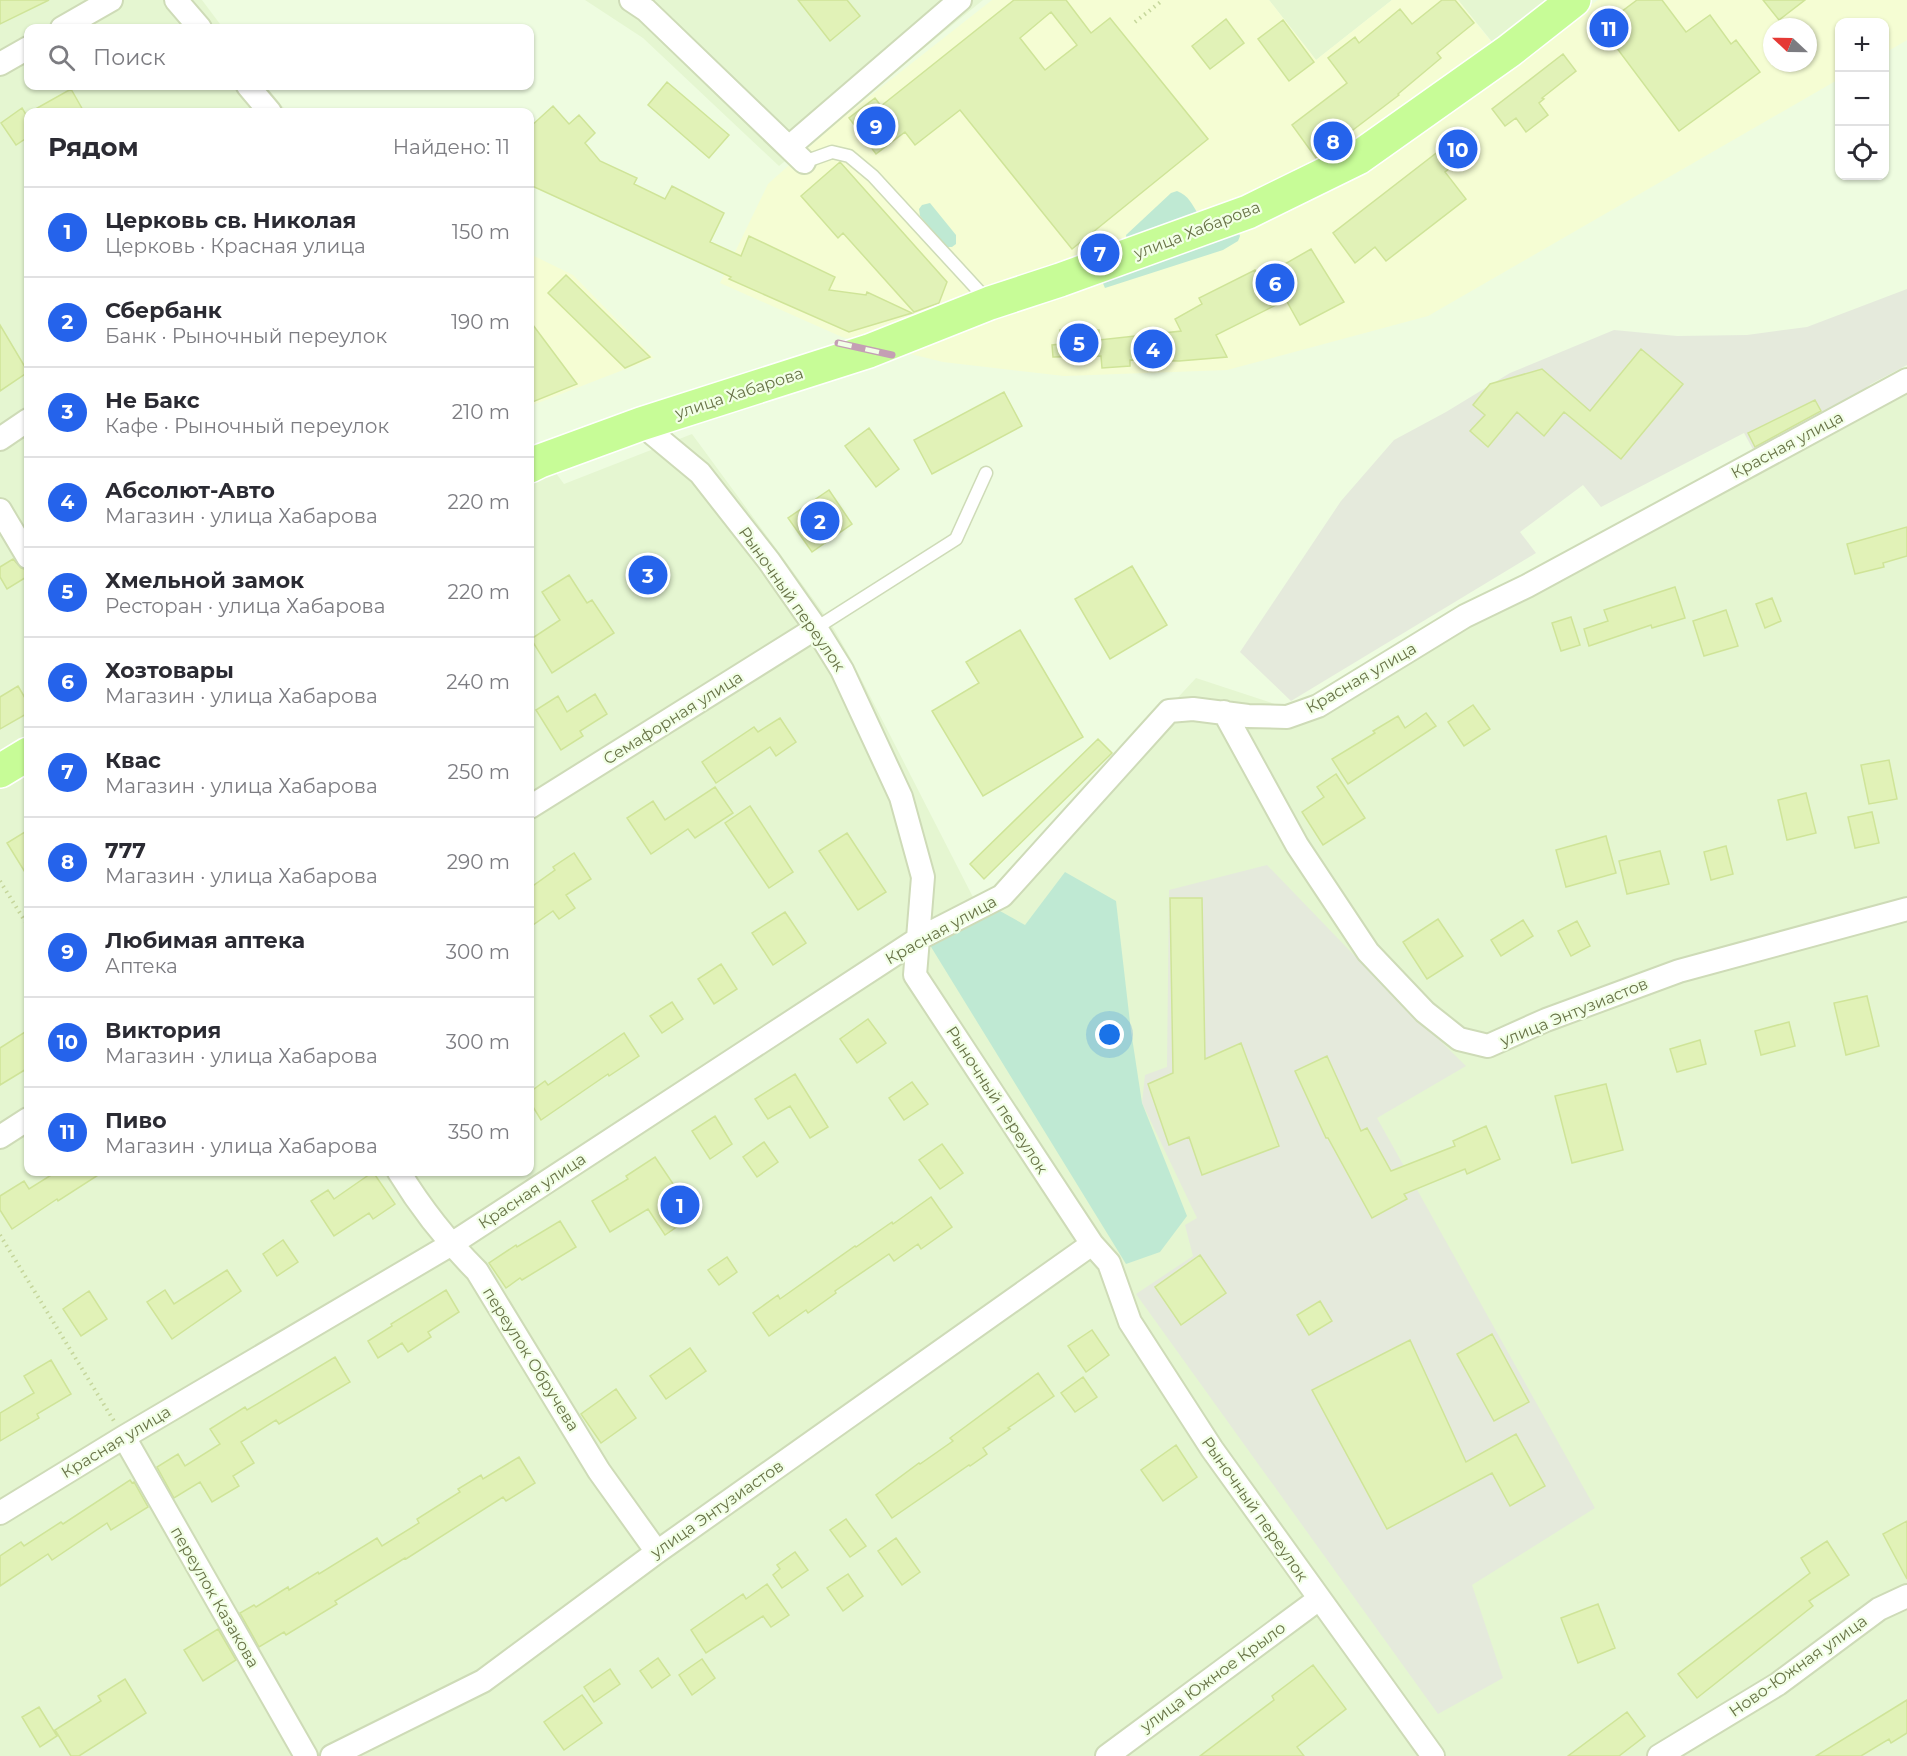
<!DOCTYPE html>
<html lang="ru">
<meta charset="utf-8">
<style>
:root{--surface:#fff;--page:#f7f7f7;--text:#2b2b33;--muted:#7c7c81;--line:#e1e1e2;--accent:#2563eb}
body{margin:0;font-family:Montserrat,sans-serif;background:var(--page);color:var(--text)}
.controls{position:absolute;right:18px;top:18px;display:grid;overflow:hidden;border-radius:12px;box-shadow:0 2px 4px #0004}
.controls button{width:54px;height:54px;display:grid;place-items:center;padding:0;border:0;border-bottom:2px solid var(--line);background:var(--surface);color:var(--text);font:30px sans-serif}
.compass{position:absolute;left:1763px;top:18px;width:54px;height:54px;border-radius:50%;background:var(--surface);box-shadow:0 2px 4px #0004;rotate:292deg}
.you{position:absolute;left:1110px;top:1035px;width:21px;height:21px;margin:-15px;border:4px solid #fff;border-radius:50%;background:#1a73e8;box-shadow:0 0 0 9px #1a73e833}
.badge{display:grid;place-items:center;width:39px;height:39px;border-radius:50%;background:var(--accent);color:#fff;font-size:20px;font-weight:700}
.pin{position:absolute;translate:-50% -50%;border:3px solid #fff;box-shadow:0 2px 6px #0006}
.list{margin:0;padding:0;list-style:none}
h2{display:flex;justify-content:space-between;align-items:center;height:78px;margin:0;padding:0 24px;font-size:26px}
h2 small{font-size:20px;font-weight:400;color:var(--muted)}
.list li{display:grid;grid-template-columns:39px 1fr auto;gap:18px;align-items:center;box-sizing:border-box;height:90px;padding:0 24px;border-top:2px solid var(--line)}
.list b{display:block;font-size:22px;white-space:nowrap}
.list p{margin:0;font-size:20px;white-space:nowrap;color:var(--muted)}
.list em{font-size:20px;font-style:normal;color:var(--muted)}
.icon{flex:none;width:33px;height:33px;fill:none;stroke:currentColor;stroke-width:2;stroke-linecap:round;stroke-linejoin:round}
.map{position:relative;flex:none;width:1907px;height:1756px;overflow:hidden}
.search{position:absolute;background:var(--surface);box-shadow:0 2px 4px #0004;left:24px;top:24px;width:510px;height:66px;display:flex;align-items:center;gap:15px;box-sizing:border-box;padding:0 21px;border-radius:12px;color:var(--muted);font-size:22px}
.panel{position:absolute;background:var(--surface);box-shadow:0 2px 4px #0004;left:24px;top:108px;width:510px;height:1068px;border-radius:12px}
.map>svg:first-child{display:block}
</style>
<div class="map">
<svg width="1907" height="1756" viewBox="0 0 1907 1756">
<rect width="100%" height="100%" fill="#eefce0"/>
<!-- residential -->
<path fill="#e5f6d1" d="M0 0H202L223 28H28V86H266L287 112H28V1172H530V438L564 484 692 434 830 622 851 659 975 901 998 892 1196 678 1293 710 1907 375V1756H0Z
M585 0H983L779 166 643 38Z
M1269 0H1392L1316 60Z
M1458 0H1546L1493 43Z"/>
<!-- commercial -->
<path fill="#f5fdd3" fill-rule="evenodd" d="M992 0H1269L1316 60 1392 0H1458L1508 63 1598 0H1907V40L1885 53 1884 22H1840L1839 79 1428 316 1227 370 1064 376 943 362 842 337 720 283 768 184 837 122ZM1772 27H1808V63H1772Z
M530 254 573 275 654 358 530 406Z"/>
<!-- industrial -->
<path fill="#e5eadc" d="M1907 289V365L1871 384 1825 418 1755 453 1744 433 1601 507 1583 485 1520 532 1536 553 1291 701 1240 652 1341 501 1394 440 1446 412 1510 373 1614 330 1677 336 1747 335 1807 327Z
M1267 865 1379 981 1466 1066 1377 1118 1595 1508 1472 1585 1503 1678 1438 1714 1136 1294 1193 1256 1185 1225 1197 1218 1142 1103 1145 1075 1167 1067 1169 890Z"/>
<!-- green -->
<path fill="#bfe9d3" d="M1177 191C1189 196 1192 204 1198 214L1127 240 1126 235 1171 193Z
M930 203 956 235V244L952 247H946L920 216 919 209 922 205Z
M1238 231 1240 236 1238 241 1223 250 1105 288 1101 279Z
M1065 872 1116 901 1131 1031 1142 1103 1187 1216 1160 1252 1126 1264 928 942 991 906 1025 925Z"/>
<!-- building -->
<path fill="#e1f2b7" stroke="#cfe498" stroke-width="1.5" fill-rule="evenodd" d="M0 0H49L0 24Z
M798 0H847L860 16 830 41Z
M1014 0H1066L1091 33 1110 18 1208 139 1072 249 960 110 915 145 905 132 876 154 849 118 875 98 881 106ZM1051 12 1077 45 1045 70 1020 38Z
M1442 0H1455L1474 23 1437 53 1441 58 1398 94 1399 95 1316 158 1292 125 1347 83 1328 58 1355 37 1359 43 1400 9 1412 24Z
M1637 0H1662L1686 32 1710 15 1731 44 1736 40 1760 72 1679 131 1601 27Z
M1763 0H1805L1779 20Z
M1226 19 1244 43 1210 69 1192 46Z
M1283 20 1314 62 1289 81 1258 39Z
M1563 54 1576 71 1542 98 1544 99 1539 103 1548 115 1526 132 1516 118 1505 126 1492 109Z
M667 82 729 135 709 158 648 105Z
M71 89 84 112H30Z
M553 106 569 124 579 115 595 133 585 143 600 161 637 178 634 184 665 199 672 186 724 213 710 242 741 256 749 236 835 277 829 290 866 295 867 292 912 313 849 332 729 279 731 277 530 185V127Z
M22 108 28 118V137L16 145 1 123Z
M1466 130 1478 147 1445 172 1466 199 1386 261 1375 247 1355 263 1333 233Z
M840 162 947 282 939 303 914 312 843 233 838 238 801 196Z
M1311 249 1344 302 1300 325 1286 300 1216 335 1227 357 1179 361 1130 360V366L1102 368 1101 356 1053 357 1052 345 1060 344V330H1099V340L1181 331 1175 319 1202 304 1199 298 1255 270 1259 277 1278 267V268Z
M566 275 650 357 625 368 548 293Z
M530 321 577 384 530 403Z
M0 325 28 372 0 391Z
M1641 349 1683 384 1621 459 1564 412 1544 436 1517 412 1488 447 1470 431 1485 415 1473 405 1490 384 1542 369 1590 411Z
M1004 392 1022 426 932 474 914 440Z
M1815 400 1821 411 1755 447 1748 433Z
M869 428 899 469 876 487 845 446Z
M829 490 852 524 812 552 788 518Z
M1907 527V556L1883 563 1884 567 1855 574 1847 544Z
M13 559 21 568 28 570V576L7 589 0 577V567Z
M1132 566 1167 625 1110 659 1075 599Z
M569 575 587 603 592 600 614 633 552 673 531 639 560 620 542 592Z
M1675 587 1685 618 1652 628 1651 625 1589 646 1584 629 1608 621 1604 610Z
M1772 598 1781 621 1765 628 1756 604Z
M1726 610 1738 646 1704 656 1693 621Z
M1571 617 1580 645 1561 651 1552 623Z
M1020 630 1083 737 983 796 932 711 979 683 966 662Z
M18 686 28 703V713L0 729V697Z
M595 694 607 714 580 731 583 736 561 750 536 710 558 696 567 712Z
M1473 705 1490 729 1464 746 1448 722Z
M1426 713 1436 726 1348 784 1332 759 1375 733 1373 731 1398 716 1405 728Z
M780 718 796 742 776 756 770 747 716 783 702 762 754 727 758 732Z
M1098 739 1112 753 984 879 970 864Z
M1889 760 1897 799 1869 804 1861 765Z
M1336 774 1365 818 1323 845 1302 812 1324 797 1317 787Z
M715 787 733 813 695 838 688 829 651 854 627 818 653 801 665 820Z
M1806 793 1816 833 1787 840 1778 800Z
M750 806 793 872 769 888 725 823Z
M1872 812 1879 843 1855 848 1848 817Z
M28 830V877L7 843Z
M847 833 886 892 858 910 819 851Z
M1606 836 1616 873 1566 887 1556 850Z
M1726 846 1733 874 1711 880 1704 852Z
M1660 851 1669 884 1627 894 1619 861Z
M574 853 591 879 566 895 575 908 559 919 553 911 530 927V888L555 870 553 867Z
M1170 898H1202L1205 1059 1241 1043 1279 1146 1202 1175 1189 1137 1169 1145 1148 1084 1173 1073Z
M785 912 806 943 773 965 752 933Z
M1438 919 1463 956 1427 979 1403 942Z
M1523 920 1533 936 1501 956 1491 940Z
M1577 921 1590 946 1571 956 1558 931Z
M721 964 737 989 714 1004 698 979Z
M1867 996 1879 1046 1846 1055 1834 1003Z
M672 1002 683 1019 662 1033 650 1016Z
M868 1019 886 1043 857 1063 840 1039Z
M1789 1022 1795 1046 1761 1055 1755 1031Z
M28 1030V1068L0 1085V1048Z
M624 1033 639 1056 609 1076 608 1074 541 1120 530 1102V1092L545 1081 548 1085Z
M1700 1040 1706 1064 1677 1072 1670 1049Z
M1327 1056 1361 1131 1367 1128 1391 1171 1455 1146 1453 1141 1486 1126 1500 1159 1467 1174 1465 1169 1404 1194 1407 1199 1372 1218 1328 1138H1326L1295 1071Z
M795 1074 828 1127 810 1138 790 1106 768 1119 755 1099Z
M912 1082 928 1104 904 1120 889 1098Z
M1606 1084 1623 1150 1572 1163 1555 1096Z
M715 1116 732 1144 710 1159 692 1131Z
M764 1142 778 1162 757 1177 743 1157Z
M942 1144 963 1173 940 1189 919 1160Z
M655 1157 694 1215 665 1235 648 1209 610 1232 592 1201 628 1179 626 1176Z
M56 1172H103L58 1201 57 1199 12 1229 0 1210V1196L24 1181 29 1189Z
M373 1172 395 1204 373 1219 369 1213 334 1236 311 1201 328 1190 334 1199Z
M931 1197 952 1227 921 1249 918 1244 894 1261 889 1254 835 1291 836 1293 808 1313 806 1310 769 1336 753 1313 778 1295 780 1299 855 1246 856 1247 892 1222 893 1224Z
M560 1221 576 1247 522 1280 520 1278 506 1288 489 1263 516 1245 517 1247Z
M283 1240 298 1262 277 1276 263 1254Z
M1200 1255 1226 1293 1181 1325 1155 1287Z
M727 1257 737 1272 719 1285 708 1270Z
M227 1270 241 1291 172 1339 147 1302 165 1290 174 1304Z
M446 1290 459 1312 428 1332 431 1337 408 1352 402 1343 378 1358 368 1341 392 1326 391 1324Z
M89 1291 107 1319 81 1336 63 1309Z
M1320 1301 1332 1321 1309 1335 1297 1315Z
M1092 1330 1109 1355 1086 1372 1068 1346Z
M1492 1334 1529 1402 1494 1421 1457 1354Z
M1410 1340 1466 1462 1516 1434 1545 1486 1510 1506 1492 1473 1387 1529 1312 1390Z
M690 1348 706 1371 666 1399 650 1376Z
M335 1357 350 1382 279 1424 276 1420 241 1442 254 1463 233 1476 239 1486 212 1502 200 1482 174 1498 157 1467 178 1454 185 1466 220 1444 210 1429 245 1407 247 1410Z
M51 1360 71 1394 37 1414 39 1418 0 1441V1413L34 1393 24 1376Z
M1038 1373 1054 1396 1008 1428 1010 1429 983 1448 987 1454 970 1466 969 1465 892 1518 876 1495 919 1463 920 1464 953 1441 950 1438Z
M1083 1377 1097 1397 1075 1412 1061 1393Z
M616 1389 636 1418 601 1443 581 1414Z
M1176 1445 1197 1477 1163 1501 1141 1470Z
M519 1457 535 1483 506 1501 503 1497 406 1559 405 1558 335 1601 337 1604 286 1635 284 1632 259 1647 240 1613 254 1605 256 1607 288 1587 289 1590 318 1572 319 1574 377 1538 382 1546 419 1523 417 1519 460 1492 458 1489 481 1475 483 1479Z
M130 1480 132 1483 134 1482 148 1507 111 1530 107 1523 52 1560 48 1554 0 1586V1556L21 1542 24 1546 61 1522 63 1524Z
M846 1519 866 1546 850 1557 830 1530Z
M1907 1521V1579L1883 1534Z
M896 1538 920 1572 902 1585 878 1551Z
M1827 1541 1849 1575 1809 1601 1813 1606 1697 1698 1678 1674 1810 1573 1801 1558Z
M795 1552 808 1570 782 1588 773 1575 780 1569 777 1565Z
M848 1574 863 1596 843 1611 827 1588Z
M767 1584 789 1615 771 1627 763 1616 706 1653 691 1630 743 1594 746 1599Z
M1598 1604 1615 1648 1578 1663 1561 1618Z
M218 1629 236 1660 203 1681 184 1650Z
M658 1658 670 1675 652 1688 640 1671Z
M702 1659 715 1678 692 1695 679 1675Z
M1313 1665 1346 1709 1297 1747 1304 1756H1200L1274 1700 1272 1696Z
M610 1669 620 1684 594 1702 584 1687Z
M125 1679 146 1713 79 1756H71L55 1730 101 1701 98 1696Z
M582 1695 602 1723 564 1750 544 1722Z
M1907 1700V1733L1891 1743 1889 1739 1861 1756H1816Z
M39 1707 57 1736 40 1747 22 1717Z
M1627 1712 1645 1736 1619 1756H1568Z"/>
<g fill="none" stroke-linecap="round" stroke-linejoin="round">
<!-- lane casing -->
<g stroke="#cedbb7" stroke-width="15">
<path id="lane" d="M804 162 832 152 849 156 873 176 988 301
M816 628 956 539 986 473"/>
</g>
<!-- street casing -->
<g stroke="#cedbb7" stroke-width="26">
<path id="street" d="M176 0 200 28
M631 0 646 10 804 162
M62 28 111 0
M0 64 28 48
M248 86 270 112
M789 147 960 0
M641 424 700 473 769 561 816 628 842 670 901 797 923 877 915 975 1092 1244 1109 1263 1130 1322 1212 1449 1433 1756
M0 439 28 420
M0 510 28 557
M1224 712 1297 845 1368 952 1425 1012 1459 1039 1488 1046 1546 1020 1679 971 1907 909
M530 807 816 628
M0 1137 28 1119
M399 1172C421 1208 447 1241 477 1271L599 1471 657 1552
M124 1437 306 1756
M0 1513 124 1437 450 1245 918 939 1002 896 1169 711 1193 709 1248 716 1287 717 1318 706 1465 616 1527 586 1907 380
M332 1756 483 1681 657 1552 1092 1244
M1107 1756 1319 1599
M1659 1756 1778 1684 1879 1609 1907 1596"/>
</g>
<!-- primary casing -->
<g stroke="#fff" stroke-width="36">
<path id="primary" d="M530 466 540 461 641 424 869 351 990 303 1060 280 1248 212 1358 158 1509 51 1574 0
M0 771 28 754"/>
</g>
<!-- path -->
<path stroke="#c5d69b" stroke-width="4" stroke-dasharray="1.5 4.5" stroke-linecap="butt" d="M1135 22 1163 0
M0 881 28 926
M0 1235 114 1421"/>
<!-- lane -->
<use href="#lane" stroke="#fff" stroke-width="12"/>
<!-- street -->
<use href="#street" stroke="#fff" stroke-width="22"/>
<!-- primary -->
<use href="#primary" stroke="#c7fc97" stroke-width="33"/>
<!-- rail casing -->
<g stroke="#c49fb4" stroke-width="7">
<path id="rail" d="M838 343 892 355"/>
</g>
<!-- rail -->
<use href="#rail" stroke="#f2ffe6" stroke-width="4.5" stroke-dasharray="14" stroke-linecap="butt"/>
</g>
<g text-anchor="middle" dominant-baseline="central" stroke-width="4.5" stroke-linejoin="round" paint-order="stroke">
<!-- street labels -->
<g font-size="16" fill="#687347" stroke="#f2ffe6">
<text transform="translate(1197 230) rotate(-21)">улица Хабарова</text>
<text transform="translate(739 393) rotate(-18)">улица Хабарова</text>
<text transform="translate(1787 445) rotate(-28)">Красная улица</text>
<text transform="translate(792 599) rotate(55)">Рыночный переулок</text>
<text transform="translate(1361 678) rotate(-30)">Красная улица</text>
<text transform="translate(673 718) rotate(-32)">Семафорная улица</text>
<text transform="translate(941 930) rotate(-29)">Красная улица</text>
<text transform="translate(1574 1012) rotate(-22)">улица Энтузиастов</text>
<text transform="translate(997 1100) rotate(57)">Рыночный переулок</text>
<text transform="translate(532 1191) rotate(-33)">Красная улица</text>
<text transform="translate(531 1359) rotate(58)">переулок Обручева</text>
<text transform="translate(116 1442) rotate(-31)">Красная улица</text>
<text transform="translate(717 1509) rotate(-35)">улица Энтузиастов</text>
<text transform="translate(1255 1509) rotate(55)">Рыночный переулок</text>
<text transform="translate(215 1597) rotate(60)">переулок Казакова</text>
<text transform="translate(1798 1666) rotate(-35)">Ново-Южная улица</text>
<text transform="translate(1213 1677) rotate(-36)">улица Южное Крыло</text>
</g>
</g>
</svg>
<div class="controls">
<button>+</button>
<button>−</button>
<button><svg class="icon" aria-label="locate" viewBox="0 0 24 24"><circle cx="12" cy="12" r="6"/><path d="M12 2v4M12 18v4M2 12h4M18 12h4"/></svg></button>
</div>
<svg class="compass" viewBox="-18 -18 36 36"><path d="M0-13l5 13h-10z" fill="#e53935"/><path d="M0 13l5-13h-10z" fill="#7c7c81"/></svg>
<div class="you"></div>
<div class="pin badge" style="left:680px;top:1205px">1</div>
<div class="pin badge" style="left:820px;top:521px">2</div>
<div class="pin badge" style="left:648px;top:575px">3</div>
<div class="pin badge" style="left:1153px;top:349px">4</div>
<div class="pin badge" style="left:1079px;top:343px">5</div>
<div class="pin badge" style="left:1275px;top:283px">6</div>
<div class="pin badge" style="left:1100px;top:253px">7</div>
<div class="pin badge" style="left:1333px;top:141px">8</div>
<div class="pin badge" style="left:876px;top:126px">9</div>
<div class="pin badge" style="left:1458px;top:149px">10</div>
<div class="pin badge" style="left:1609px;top:28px">11</div>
<div class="search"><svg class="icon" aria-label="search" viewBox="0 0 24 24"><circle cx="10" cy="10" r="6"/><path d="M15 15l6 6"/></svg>Поиск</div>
<section class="panel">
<h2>Рядом<small>Найдено: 11</small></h2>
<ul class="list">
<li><span class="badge">1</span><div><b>Церковь св. Николая</b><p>Церковь · Красная улица</p></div><em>150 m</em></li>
<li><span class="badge">2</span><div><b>Сбербанк</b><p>Банк · Рыночный переулок</p></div><em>190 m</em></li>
<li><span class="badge">3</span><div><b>Не Бакс</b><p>Кафе · Рыночный переулок</p></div><em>210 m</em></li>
<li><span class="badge">4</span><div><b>Абсолют-Авто</b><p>Магазин · улица Хабарова</p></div><em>220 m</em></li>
<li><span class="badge">5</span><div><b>Хмельной замок</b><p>Ресторан · улица Хабарова</p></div><em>220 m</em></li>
<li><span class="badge">6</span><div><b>Хозтовары</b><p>Магазин · улица Хабарова</p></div><em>240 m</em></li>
<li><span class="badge">7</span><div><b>Квас</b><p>Магазин · улица Хабарова</p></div><em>250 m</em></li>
<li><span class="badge">8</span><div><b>777</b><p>Магазин · улица Хабарова</p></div><em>290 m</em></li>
<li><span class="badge">9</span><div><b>Любимая аптека</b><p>Аптека</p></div><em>300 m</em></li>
<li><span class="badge">10</span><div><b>Виктория</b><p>Магазин · улица Хабарова</p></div><em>300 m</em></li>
<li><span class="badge">11</span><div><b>Пиво</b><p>Магазин · улица Хабарова</p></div><em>350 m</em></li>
</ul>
</section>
</div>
